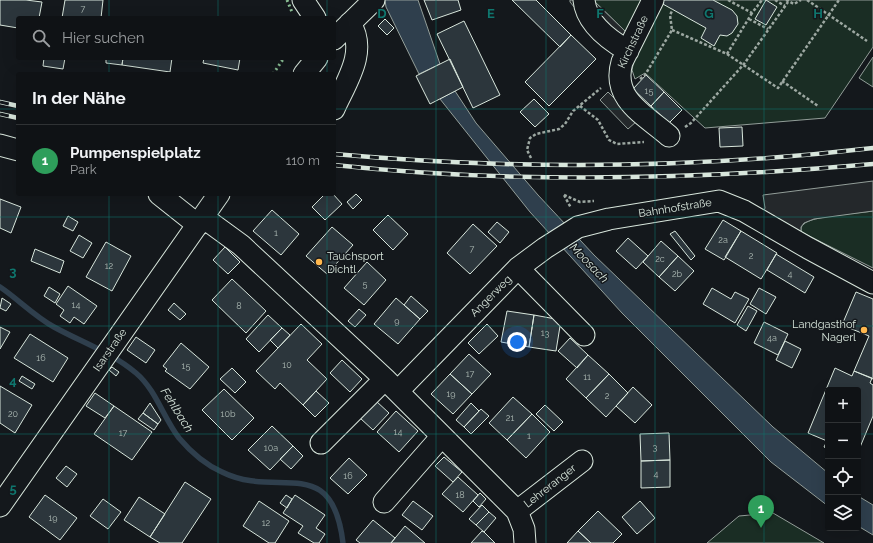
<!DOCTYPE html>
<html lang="de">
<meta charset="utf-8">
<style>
:root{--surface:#0f1215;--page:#1d2022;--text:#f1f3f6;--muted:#9b9ea0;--line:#2f3234;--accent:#0b8043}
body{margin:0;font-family:Raleway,sans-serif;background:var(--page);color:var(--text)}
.controls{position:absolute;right:12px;bottom:12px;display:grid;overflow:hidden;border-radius:4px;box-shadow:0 4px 16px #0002}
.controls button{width:36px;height:36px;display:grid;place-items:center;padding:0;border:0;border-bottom:1px solid var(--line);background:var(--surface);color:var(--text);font:20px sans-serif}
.you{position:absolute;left:517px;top:342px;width:14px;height:14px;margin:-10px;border:3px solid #fff;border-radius:50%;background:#1a73e8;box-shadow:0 0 0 6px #1a73e833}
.badge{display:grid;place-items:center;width:26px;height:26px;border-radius:50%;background:var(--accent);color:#fff;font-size:13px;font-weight:700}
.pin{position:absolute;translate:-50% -33px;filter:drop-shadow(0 1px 2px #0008)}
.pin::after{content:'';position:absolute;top:21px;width:14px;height:12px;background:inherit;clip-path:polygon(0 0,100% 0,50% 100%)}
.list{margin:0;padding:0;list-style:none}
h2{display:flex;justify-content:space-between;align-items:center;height:52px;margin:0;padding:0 16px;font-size:17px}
h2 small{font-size:13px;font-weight:400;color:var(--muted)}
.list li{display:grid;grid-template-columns:26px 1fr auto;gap:12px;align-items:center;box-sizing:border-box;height:72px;padding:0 16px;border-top:1px solid var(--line)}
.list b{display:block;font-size:15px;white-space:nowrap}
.list p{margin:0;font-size:13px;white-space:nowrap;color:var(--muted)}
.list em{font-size:13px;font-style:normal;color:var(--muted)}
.icon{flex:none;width:22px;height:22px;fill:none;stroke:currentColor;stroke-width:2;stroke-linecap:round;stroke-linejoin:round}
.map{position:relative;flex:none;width:873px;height:543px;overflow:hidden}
.search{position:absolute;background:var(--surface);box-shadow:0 4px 16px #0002;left:16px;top:16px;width:320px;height:44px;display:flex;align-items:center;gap:10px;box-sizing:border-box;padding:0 14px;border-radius:4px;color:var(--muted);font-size:15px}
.panel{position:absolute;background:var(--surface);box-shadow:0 4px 16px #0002;left:16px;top:72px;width:320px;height:124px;border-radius:4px}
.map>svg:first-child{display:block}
</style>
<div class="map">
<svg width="873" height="543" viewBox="0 0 873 543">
<rect width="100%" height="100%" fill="#14181c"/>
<!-- green -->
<path fill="#1a2d24" stroke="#939e99" d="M593 0H642L626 32Z
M662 0H873V47L825 118 705 128 645 73 635 79 632 70 636 50Z
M873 57V87L859 78Z
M873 211V268L801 232C801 229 801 226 804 224 811 216 860 213 873 211Z
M773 513 824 543H707L739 516Z"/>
<!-- parking -->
<path fill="#24282b" stroke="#939e99" d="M570 0H593L626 32 612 53 570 2Z
M608 92 637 121 628 129 600 100Z
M873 181V211L814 219 804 223 801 227V232L763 212 765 208 763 195Z"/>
<!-- water -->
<path fill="#2f3f4d" stroke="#939e99" d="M385 0H418L440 64 419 74 386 7Z
M455 91 476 123 538 195 594 255 773 427 828 473V506L771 462 622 313 530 212 440 99Z
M858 496 873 505V535L858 526Z"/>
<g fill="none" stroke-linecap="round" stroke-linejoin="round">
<!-- stream -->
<path stroke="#2f3f4d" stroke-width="5.5" d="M0 287C18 299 34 316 54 327 81 342 111 352 136 373 156 390 163 417 179 438 190 451 206 465 222 472 278 500 332 451 343 543"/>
</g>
<!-- building -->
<path fill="#2c363c" stroke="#d8e6dc" d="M0 0H26L42 2 39 18H18V28L0 25Z
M65 0H103L101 18H62Z
M424 0H458L461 10 432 20Z
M512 0H536L571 35 560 47Z
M662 0H713L732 10 737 16 738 24 732 33 727 36 720 35 714 46 701 38 706 28 661 3Z
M766 0 777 7 766 25 755 19Z
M385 19 394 28 387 35 378 26Z
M464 21 500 95 473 108 437 34Z
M571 35 596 59 549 106 525 82Z
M44 58H65L63 69 43 66Z
M106 58H123L122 65 106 63Z
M123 58H172L170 72 122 65Z
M204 58H240L238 70 203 63Z
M450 59 463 87 430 104 416 76Z
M646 75 664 92 651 106 633 89Z
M664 92 682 110 669 123 651 106Z
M534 99 549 114 535 127 520 112Z
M742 127 743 146 720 147 719 128Z
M325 194H333L342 204 325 220 312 207Z
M356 194 362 200 353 209 347 202Z
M0 199 21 207 11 233 0 228Z
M272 210 299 234 281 255 253 231Z
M388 215 408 234 393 250 373 230Z
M68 216 78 222 73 231 63 226Z
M723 220 741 231 724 260 705 249Z
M497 222 509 232 500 243 488 232Z
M473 224 497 246 470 274 447 253Z
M332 227 353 245 327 274 306 256Z
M675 231 695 256 691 260 670 234Z
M741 231 777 253 761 279 725 257Z
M79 235 92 243 83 258 70 251Z
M628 238 648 256 636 269 616 251Z
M661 241 678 256 659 277 643 262Z
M106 242 131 256 112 291 86 277Z
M225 247 240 262 228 274 213 260Z
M35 249 64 261 60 273 31 261Z
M776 254 814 277 805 293 767 270Z
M678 256 694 271 675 291 659 277Z
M367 262 386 280 364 305 344 288Z
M232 279 266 311 246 333 212 300Z
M68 286 97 306 84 324 74 317 70 323 60 316 64 310 56 304Z
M49 287 60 294 55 303 44 296Z
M712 288 731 299 735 292 749 299 735 323 703 304Z
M759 288 776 297 766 314 750 304Z
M856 292 873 299V379L854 371 869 336 842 325Z
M411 296 428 311 420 319 404 305Z
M2 298 11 304 6 311 0 308Z
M396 298 420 319 398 344 374 324Z
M174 303 186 314 180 320 168 310Z
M748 306 757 311 746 331 737 325Z
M359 309 366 315 355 327 348 321Z
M507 311 534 315 529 347 501 342Z
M268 315 282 328 259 352 246 339Z
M534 315 561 320 556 351 529 347Z
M764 322 788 334 778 355 754 343Z
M301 324 322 344 307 360 327 379 303 405 280 383 275 389 256 371Z
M487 324 498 336 479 354 468 343Z
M0 327 10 332 0 349Z
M282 328 290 335 278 348 270 340Z
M30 334 68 358 53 382 14 358Z
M136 337 155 350 146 363 127 350Z
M570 338 588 355 577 368 558 351Z
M785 341 801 349 792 368 776 360Z
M181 343 209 367 190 389 165 371 167 369 163 366Z
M469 354 491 374 472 394 450 374Z
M588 355 609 374 586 398 566 379Z
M342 360 362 379 350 392 330 373Z
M112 367 119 372 116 376 109 370Z
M232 368 246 382 235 393 220 379Z
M835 368 852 376 854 371 872 378 870 383 873 385V416L858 452V390H828V449L824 447 827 441 808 433Z
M450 374 472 394 453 414 431 394Z
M609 374 628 393 606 417 586 398Z
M22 376 35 384 32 389 19 381Z
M0 386 32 405 15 433 0 423Z
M633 387 652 405 635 423 616 406Z
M224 389 254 418 232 440 202 410Z
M316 391 329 403 315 417 303 405Z
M95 393 114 406 105 418 86 406Z
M513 397 532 414 507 440 489 423Z
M376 401 389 413 373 430 360 418Z
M150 403 161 420 158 424 143 413Z
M471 403 479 411 464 427 456 420Z
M545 405 563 422 554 431 536 414Z
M114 406 152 432 132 460 94 434Z
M481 409 489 416 471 434 464 427Z
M396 411 418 431 399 452 377 432Z
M143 413 158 424 154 430 138 419Z
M532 414 550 432 526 458 507 440Z
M272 426 293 446 270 470 248 450Z
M669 433 670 460 641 461 640 434Z
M293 446 303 456 291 469 280 459Z
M444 457 462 472 453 482 435 466Z
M349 458 367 475 348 494 330 478Z
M670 460V487L641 488V461Z
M66 466 77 474 67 487 56 478Z
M458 477 478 495 463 512 442 494Z
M185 482 211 499 182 543H160L150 537Z
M480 493 486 499 479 507 473 501Z
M45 495 77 518 60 540 29 517Z
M286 495 292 499 287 508 280 503Z
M295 495 325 515 316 528 325 534 319 543H314L298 533 303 526 283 513Z
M139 497 165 514 150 537 124 520Z
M103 499 121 512 108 529 90 516Z
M259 501 289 521 275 543H269L243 526Z
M413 501 433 516 422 530 402 515Z
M640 501 655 518 637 534 622 517Z
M482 505 489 512 476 525 469 519Z
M598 511 622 534 613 543H591L578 531Z
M489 512 496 518 484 532 476 525Z
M373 520 395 538 391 543H360L356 540Z
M405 526 425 543H391Z
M482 531 484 532 495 543H471Z
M578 531 591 543H567Z"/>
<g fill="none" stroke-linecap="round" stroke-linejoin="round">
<!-- minor casing -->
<g stroke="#d8e6dc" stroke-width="23">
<path id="minor" d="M303 0 315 18
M584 0C586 23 609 40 628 51
M653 0 622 62C611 99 645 115 669 136
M334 39 374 0
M304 74 317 58
M334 109C346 82 368 52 350 23
M0 145 18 150
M159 194 198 225
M204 218 241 245 385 379 517 511 524 529 525 543
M518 268 584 335
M398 391 518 268 545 248 578 227 609 219 719 201 744 211 808 248 873 283
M321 443 385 379
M384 502 442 436
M0 506 219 194
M517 511 582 461"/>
</g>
<!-- path -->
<path stroke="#9da8a2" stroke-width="2.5" stroke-dasharray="3 2" stroke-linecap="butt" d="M728 0 752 13 762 0
M775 0 785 6
M786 0 794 4 801 0
M807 0 867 41
M749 19 768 29
M672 30 727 54 778 88 839 0
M727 54 752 13
M640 79 645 75 672 30 670 15 673 9
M782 81 818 106
M580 106 598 120 609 140 617 144 644 142
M685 127 691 123 744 64 788 2
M531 158 527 150 530 138 536 134 559 129 565 124 573 111 601 88
M564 195 580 202 594 201
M564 195 571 208"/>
<!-- minor -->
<use href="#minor" stroke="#14181c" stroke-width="21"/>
<!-- rail casing -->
<g stroke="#d8e6dc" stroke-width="4.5">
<path id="rail" d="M0 102 18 106
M0 114 18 118
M334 154C513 170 694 169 873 148
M334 165C513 184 694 180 873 164"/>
</g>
<!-- rail -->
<use href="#rail" stroke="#14181c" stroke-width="3" stroke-dasharray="9" stroke-linecap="butt"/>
<!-- hedge -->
<path stroke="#8ac095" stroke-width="3" stroke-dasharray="2 3" stroke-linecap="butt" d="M287 0 292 12
M273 74 284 58"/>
</g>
<!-- grid -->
<path fill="none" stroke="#0f766e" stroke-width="1" stroke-opacity="0.55" d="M109 0V18M218 0V18M327 0V18M436 0V543M546 0V543M655 0V543M764 0V543M109 58V74M218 58V74M327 58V74M0 109H18M334 109H873M109 194V543M218 194V543M327 194V543M0 217H873M0 326H873M0 434H828M858 434H873"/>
<!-- markers -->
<g fill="#ffb74d" stroke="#14181c" stroke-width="1.5">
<circle cx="319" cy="262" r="4"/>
<circle cx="864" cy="330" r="4"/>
</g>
<g text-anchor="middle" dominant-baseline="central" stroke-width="3" stroke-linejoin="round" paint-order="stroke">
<!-- number labels -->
<g font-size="9" fill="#adbab4">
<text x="83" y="9">7</text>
<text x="649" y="91">15</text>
<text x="276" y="233">1</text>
<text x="723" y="240">2a</text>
<text x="472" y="249">7</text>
<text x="751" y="256">2</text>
<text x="660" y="259">2c</text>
<text x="109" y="266">12</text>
<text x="677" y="274">2b</text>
<text x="790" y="274">4</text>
<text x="365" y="284">5</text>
<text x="76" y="305">14</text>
<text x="239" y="306">8</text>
<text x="397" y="321">9</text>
<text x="545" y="333">13</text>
<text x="772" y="338">4a</text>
<text x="41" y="358">16</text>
<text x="287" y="365">10</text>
<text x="186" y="366">15</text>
<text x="470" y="374">17</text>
<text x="587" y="377">11</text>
<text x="451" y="394">19</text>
<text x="607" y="396">2</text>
<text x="13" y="414">20</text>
<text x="228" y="414">10b</text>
<text x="510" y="418">21</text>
<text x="398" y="432">14</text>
<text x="123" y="433">17</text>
<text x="529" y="436">1</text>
<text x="655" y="447">3</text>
<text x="271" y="448">10a</text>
<text x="656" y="474">4</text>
<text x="348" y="476">16</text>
<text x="460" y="495">18</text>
<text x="53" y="518">19</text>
<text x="266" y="523">12</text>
</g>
<!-- street labels -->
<g font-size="11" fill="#d8e6dc" stroke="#14181c">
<text transform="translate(633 42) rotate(-65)">Kirchstraße</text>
<text transform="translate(675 208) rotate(-9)">Bahnhofstraße</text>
<text transform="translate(491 296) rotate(-45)">Angerweg</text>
<text transform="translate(110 350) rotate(-55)">Isarstraße</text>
<text transform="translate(550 486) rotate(-38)">Lehreranger</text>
</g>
<!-- poi labels -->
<g font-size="11" fill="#d8e6dc" stroke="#14181c" text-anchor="start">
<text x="327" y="256">Tauchsport<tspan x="327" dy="13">Dichtl</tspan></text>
<text x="856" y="324" text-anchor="end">Landgasthof<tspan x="856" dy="13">Nagerl</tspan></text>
</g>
<!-- water labels -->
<g font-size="12" font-style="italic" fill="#d8e6dc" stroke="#14181c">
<text transform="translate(589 263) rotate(46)">Moosach</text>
<text transform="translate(177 410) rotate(58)">Fehlbach</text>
</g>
</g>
<g font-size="13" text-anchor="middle" font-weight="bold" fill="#0f766e" stroke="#14181c" stroke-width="3" stroke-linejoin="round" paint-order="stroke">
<text x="382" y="18">D</text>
<text x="491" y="18">E</text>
<text x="600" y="18">F</text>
<text x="709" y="18">G</text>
<text x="818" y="18">H</text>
<text x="13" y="276">3</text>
<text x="13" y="385">4</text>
<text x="13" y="493">5</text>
</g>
</svg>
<div class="controls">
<button>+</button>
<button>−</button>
<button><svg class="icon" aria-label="locate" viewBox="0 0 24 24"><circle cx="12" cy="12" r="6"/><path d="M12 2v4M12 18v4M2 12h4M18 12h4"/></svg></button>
<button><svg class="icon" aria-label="layers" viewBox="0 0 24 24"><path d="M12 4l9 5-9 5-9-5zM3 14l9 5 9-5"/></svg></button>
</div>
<div class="you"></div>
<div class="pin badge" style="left:761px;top:528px;background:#2e9e5b">1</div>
<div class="search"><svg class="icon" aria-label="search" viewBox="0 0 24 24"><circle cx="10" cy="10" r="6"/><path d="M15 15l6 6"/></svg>Hier suchen</div>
<section class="panel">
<h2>In der Nähe<small></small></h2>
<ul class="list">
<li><span class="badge" style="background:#2e9e5b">1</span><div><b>Pumpenspielplatz</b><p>Park</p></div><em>110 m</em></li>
</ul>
</section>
</div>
